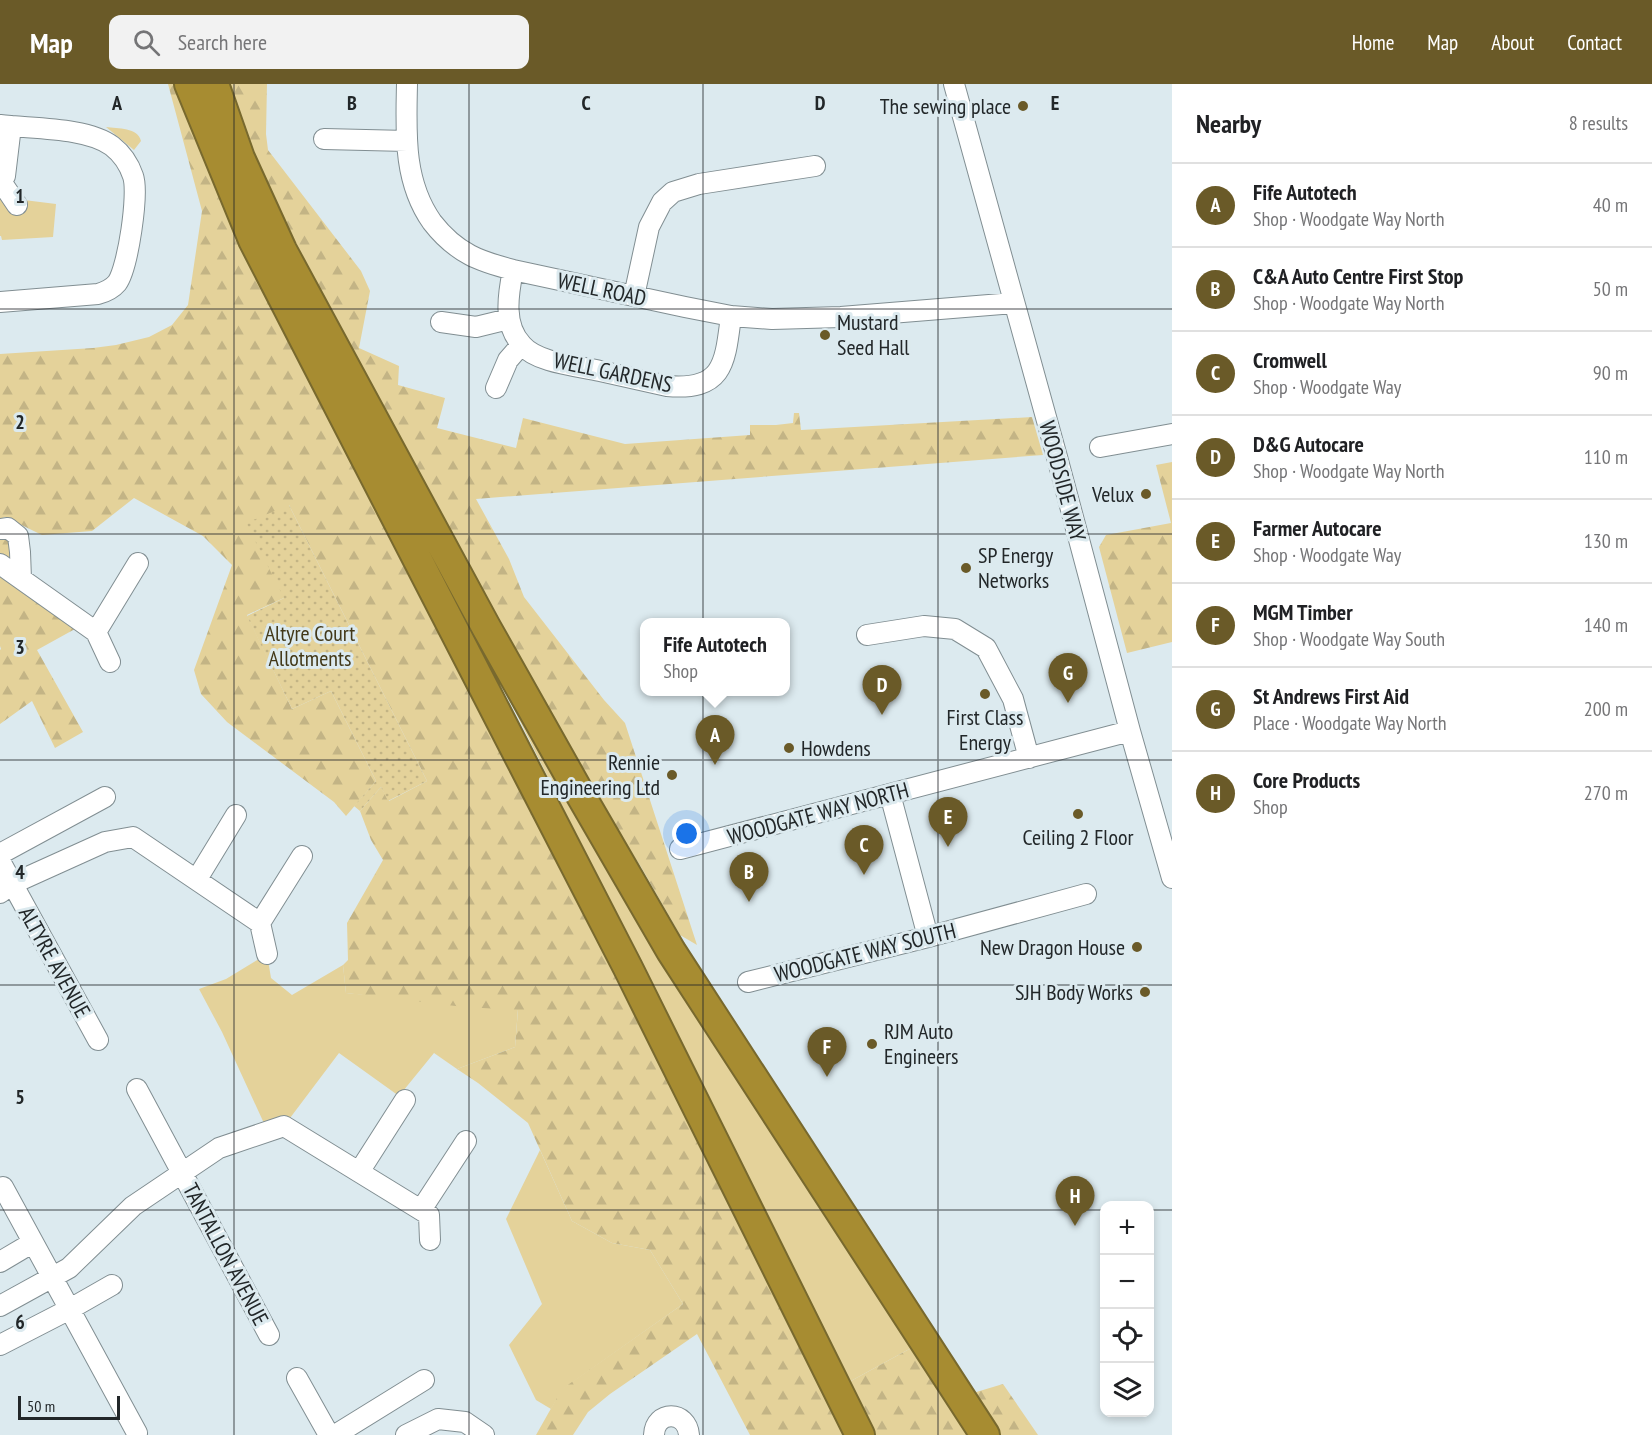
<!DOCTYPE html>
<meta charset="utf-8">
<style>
:root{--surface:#fff;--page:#f2f2f2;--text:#202124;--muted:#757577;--line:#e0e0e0;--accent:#6a5a28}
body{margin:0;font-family:"PT Sans Narrow",sans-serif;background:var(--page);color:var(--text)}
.controls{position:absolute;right:18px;bottom:18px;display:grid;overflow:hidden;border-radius:12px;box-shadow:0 3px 9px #0003}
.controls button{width:54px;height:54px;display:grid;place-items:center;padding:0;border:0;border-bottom:2px solid var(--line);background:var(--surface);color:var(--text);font:30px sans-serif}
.scale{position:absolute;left:18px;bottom:15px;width:102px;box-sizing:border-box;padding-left:6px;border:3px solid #222729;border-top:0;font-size:16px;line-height:21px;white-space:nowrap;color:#222729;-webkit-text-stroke:4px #dceaef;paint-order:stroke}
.you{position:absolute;left:687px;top:750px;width:21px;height:21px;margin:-15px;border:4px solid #fff;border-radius:50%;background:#1a73e8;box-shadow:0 0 0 9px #1a73e833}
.badge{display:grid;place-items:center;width:39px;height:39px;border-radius:50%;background:var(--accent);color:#fff;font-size:20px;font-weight:700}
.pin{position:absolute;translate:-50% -50px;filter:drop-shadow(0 2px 3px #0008)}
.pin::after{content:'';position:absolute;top:32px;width:21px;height:18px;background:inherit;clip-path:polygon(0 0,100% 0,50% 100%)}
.popup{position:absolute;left:640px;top:534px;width:150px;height:78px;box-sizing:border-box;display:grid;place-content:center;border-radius:12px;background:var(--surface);filter:drop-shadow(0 2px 4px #0005);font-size:20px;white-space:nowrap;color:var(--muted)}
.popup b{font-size:22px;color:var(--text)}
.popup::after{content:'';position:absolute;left:50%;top:100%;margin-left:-12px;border:12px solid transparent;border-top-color:var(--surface)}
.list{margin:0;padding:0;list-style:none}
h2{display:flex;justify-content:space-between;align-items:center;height:78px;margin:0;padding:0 24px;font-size:26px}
h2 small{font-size:20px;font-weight:400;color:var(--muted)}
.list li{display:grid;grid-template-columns:39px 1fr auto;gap:18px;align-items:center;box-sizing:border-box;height:84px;padding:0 24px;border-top:2px solid var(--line)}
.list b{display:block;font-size:22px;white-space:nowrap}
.list p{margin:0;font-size:20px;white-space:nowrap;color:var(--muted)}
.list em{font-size:20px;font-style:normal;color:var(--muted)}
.icon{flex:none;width:33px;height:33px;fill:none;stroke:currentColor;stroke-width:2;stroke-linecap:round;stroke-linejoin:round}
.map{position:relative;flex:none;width:1172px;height:1351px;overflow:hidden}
header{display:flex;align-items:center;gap:36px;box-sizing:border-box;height:84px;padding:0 30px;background:var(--accent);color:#fff}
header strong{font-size:28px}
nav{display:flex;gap:33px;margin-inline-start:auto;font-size:21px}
.search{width:420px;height:54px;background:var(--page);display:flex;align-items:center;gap:15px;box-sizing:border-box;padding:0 21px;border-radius:12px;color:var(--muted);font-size:22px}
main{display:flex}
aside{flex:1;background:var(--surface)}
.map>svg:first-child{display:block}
</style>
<header>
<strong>Map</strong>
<div class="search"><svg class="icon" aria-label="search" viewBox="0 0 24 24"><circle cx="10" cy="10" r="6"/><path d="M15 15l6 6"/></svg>Search here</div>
<nav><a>Home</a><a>Map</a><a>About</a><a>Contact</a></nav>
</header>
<main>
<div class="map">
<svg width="1172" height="1351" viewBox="0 0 1172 1351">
<defs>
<pattern id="forest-firs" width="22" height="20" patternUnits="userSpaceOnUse" patternTransform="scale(1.5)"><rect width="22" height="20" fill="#e4d29a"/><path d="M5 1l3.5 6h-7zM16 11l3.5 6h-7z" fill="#c3b485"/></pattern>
<pattern id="garden-dots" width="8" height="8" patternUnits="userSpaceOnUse" patternTransform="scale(1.5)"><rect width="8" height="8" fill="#e4d29a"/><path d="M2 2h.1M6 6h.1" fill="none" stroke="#c3b485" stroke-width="1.8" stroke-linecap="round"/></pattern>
</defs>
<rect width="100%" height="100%" fill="#dceaef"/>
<!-- green -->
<path fill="#e4d29a" d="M106 43C118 45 138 43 141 57L134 66Z
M0 100 24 116 56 120 53 153 2 156 1 152H0Z
M500 597 913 1263 849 1298Z
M267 870 271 894 292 911 343 881 346 909 518 925 515 963 457 985 434 969 399 1012 339 969 284 1042 268 1048 222 948 199 905 226 895Z
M540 1066 572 1137 612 1159 650 1166 683 1220 563 1305 551 1325 536 1316 509 1261 542 1220 506 1135Z"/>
<!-- forest -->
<path fill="url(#forest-firs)" d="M168 0H181L848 1351H750L697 1250 610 1310 588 1328 573 1351H536L562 1305 683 1220 650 1166 612 1159 572 1137 528 1039 478 999 457 985 515 963 518 926 464 923 346 909 343 881 348 876 347 839 383 776 371 756 360 727 381 703 389 717 427 697 289 421 284 514 247 531 292 625 331 607 376 697 346 732 334 718 227 638 201 610 194 586 232 481 203 452 134 414 92 447 42 451 5 433 0 435V270L93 264 116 261 149 253 172 241 188 221 202 127Z
M227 0H267L266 50 268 66 361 187 370 207 359 264 399 282 398 301 445 314 437 344 516 364 523 334 625 360 750 351V341H776L793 339 794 329H799L801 346 1032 333 1043 371 476 415 509 475 524 513 604 616 625 639 697 861 680 851 641 783 598 716 509 557 411 374 299 182 237 31Z
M1172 378V558L1127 569 1099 463 1106 451 1171 439 1156 381Z
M8 444 21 495 84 540 37 566 83 648 55 664 32 617 0 640V566L1 565 0 562V445Z
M913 1263 975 1351H875L849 1298Z
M1003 1300 1038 1351H999L973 1309Z"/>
<!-- garden -->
<path fill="url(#garden-dots)" d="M289 421 427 697 388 717 381 703 360 727 354 722 376 697 331 607 292 625 247 532 284 514 246 439Z"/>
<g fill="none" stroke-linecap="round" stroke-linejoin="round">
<!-- minor casing -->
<g stroke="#818e92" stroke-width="22">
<path id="minor" d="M407 0C406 48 403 97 432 138 442 151 455 163 470 171 483 178 498 182 513 186L685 223 731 232 772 235 841 233 1014 219
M954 0 1057 373 1130 647 1172 794
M0 41C31 45 87 43 112 62 121 69 129 80 133 92 139 109 128 184 117 199 112 205 105 208 98 210L0 218
M324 55 407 57
M2 99 17 121
M0 100 5 92 11 42
M513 186C508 211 503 241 522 261 537 279 578 282 600 287 622 292 645 297 667 302 724 307 725 279 731 232
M634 212 649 143 662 118 673 108 699 100 815 82
M441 238 476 243 509 235
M496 304 508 276 521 261
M1100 363 1172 350
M0 445 8 444 18 452 20 468 21 495
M0 480 96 548
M867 551 924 542 955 545 986 564 1013 615 1029 674
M110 578 96 548 138 479
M890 710 928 853
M680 765 1130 647
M0 770 105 713
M0 777 98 956
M197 795 236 731
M0 809 12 800 105 758 133 753 260 839 267 870
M260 839 302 772
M748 898 928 853 1086 810
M137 1005 269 1251
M359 1088 405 1016
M3 1103 137 1349
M421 1126 466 1057
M0 1178 32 1159
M0 1222 69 1184 133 1122 219 1064 284 1042 429 1131 430 1156
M0 1261 70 1225 112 1201
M297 1294 329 1351
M335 1351 424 1296
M406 1351 438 1335 465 1338 484 1351
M654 1351C655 1326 687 1326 689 1351"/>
</g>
<!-- highway casing -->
<g stroke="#78692e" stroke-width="32">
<path id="highway" d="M189 0 253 156 628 884 860 1351
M214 0 240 74 282 166 486 543 580 710 671 867 985 1351"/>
</g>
<!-- minor -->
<use href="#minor" stroke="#fff" stroke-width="20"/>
<!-- highway -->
<use href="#highway" stroke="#a78c31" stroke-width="28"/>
</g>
<!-- grid -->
<path fill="none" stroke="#222729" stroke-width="1.5" stroke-opacity="0.55" d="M234 0V1351M469 0V1351M703 0V1351M938 0V1351M0 225H1172M0 450H1172M0 676H1172M0 901H1172M0 1126H1104M1150 1126H1172"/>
<!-- markers -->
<g fill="#6a5a28" stroke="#dceaef" stroke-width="2">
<circle cx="1023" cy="22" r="6"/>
<circle cx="825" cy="251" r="6"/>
<circle cx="1146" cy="410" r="6"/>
<circle cx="966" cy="484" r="6"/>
<circle cx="985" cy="610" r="6"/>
<circle cx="789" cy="664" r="6"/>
<circle cx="672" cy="691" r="6"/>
<circle cx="1078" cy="730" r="6"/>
<circle cx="1137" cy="863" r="6"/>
<circle cx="1145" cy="908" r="6"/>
<circle cx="872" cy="960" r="6"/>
</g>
<g text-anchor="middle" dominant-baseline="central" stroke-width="6" stroke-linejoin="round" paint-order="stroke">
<!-- poi labels -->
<g font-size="22" fill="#222729" stroke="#dceaef" text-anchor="end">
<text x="1011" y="22">The sewing place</text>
<text x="837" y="238" text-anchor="start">Mustard<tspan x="837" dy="25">Seed Hall</tspan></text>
<text x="1134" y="410">Velux</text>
<text x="978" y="471" text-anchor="start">SP Energy<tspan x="978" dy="25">Networks</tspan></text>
<text x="985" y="633" text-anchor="middle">First Class<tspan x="985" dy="25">Energy</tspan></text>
<text x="801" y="664" text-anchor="start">Howdens</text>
<text x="660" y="678">Rennie<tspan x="660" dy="25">Engineering Ltd</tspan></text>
<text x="1078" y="753" text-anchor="middle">Ceiling 2 Floor</text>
<text x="1125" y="863">New Dragon House</text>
<text x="1133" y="908">SJH Body Works</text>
<text x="884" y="947" text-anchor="start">RJM Auto<tspan x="884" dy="25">Engineers</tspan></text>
</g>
<!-- street labels -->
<g font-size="22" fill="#222729" stroke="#dceaef">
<text transform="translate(602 205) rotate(12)">WELL ROAD</text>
<text transform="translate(613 288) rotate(12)">WELL GARDENS</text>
<text transform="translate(1063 397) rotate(75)">WOODSIDE WAY</text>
<text transform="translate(818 729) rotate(-15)">WOODGATE WAY NORTH</text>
<text transform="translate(865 868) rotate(-14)">WOODGATE WAY SOUTH</text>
<text transform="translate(55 878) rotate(61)">ALTYRE AVENUE</text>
<text transform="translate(226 1170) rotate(62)">TANTALLON AVENUE</text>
</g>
<!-- park labels -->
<g font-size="22" fill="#423818" stroke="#dceaef">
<text x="310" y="549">Altyre Court<tspan x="310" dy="25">Allotments</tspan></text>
</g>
</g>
<g font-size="20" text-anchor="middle" font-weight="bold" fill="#222729" stroke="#dceaef" stroke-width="6" stroke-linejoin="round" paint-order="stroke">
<text x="117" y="26">A</text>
<text x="352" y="26">B</text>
<text x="586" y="26">C</text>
<text x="820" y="26">D</text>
<text x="1055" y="26">E</text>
<text x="20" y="119">1</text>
<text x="20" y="345">2</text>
<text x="20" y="570">3</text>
<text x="20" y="795">4</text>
<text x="20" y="1020">5</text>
<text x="20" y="1245">6</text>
</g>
</svg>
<div class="controls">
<button>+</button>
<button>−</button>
<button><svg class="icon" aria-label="locate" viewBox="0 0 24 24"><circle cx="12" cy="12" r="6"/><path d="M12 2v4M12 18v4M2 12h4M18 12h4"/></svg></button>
<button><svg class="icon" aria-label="layers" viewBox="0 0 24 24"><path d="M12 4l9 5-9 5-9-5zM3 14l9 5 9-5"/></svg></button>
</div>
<div class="scale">50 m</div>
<div class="you"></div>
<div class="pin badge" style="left:715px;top:681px">A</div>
<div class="popup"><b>Fife Autotech</b>Shop</div>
<div class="pin badge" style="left:749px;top:818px">B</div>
<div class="pin badge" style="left:864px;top:791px">C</div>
<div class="pin badge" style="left:882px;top:631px">D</div>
<div class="pin badge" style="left:948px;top:763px">E</div>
<div class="pin badge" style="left:827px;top:993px">F</div>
<div class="pin badge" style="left:1068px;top:619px">G</div>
<div class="pin badge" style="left:1075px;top:1142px">H</div>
</div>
<aside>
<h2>Nearby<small>8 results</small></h2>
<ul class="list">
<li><span class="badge">A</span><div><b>Fife Autotech</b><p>Shop · Woodgate Way North</p></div><em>40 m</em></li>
<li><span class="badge">B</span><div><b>C&amp;A Auto Centre First Stop</b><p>Shop · Woodgate Way North</p></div><em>50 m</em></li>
<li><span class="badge">C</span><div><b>Cromwell</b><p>Shop · Woodgate Way</p></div><em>90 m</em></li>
<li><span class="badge">D</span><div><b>D&amp;G Autocare</b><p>Shop · Woodgate Way North</p></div><em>110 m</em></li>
<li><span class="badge">E</span><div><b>Farmer Autocare</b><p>Shop · Woodgate Way</p></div><em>130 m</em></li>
<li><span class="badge">F</span><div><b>MGM Timber</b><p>Shop · Woodgate Way South</p></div><em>140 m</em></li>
<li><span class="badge">G</span><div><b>St Andrews First Aid</b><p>Place · Woodgate Way North</p></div><em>200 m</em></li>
<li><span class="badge">H</span><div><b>Core Products</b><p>Shop</p></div><em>270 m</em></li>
</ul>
</aside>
</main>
